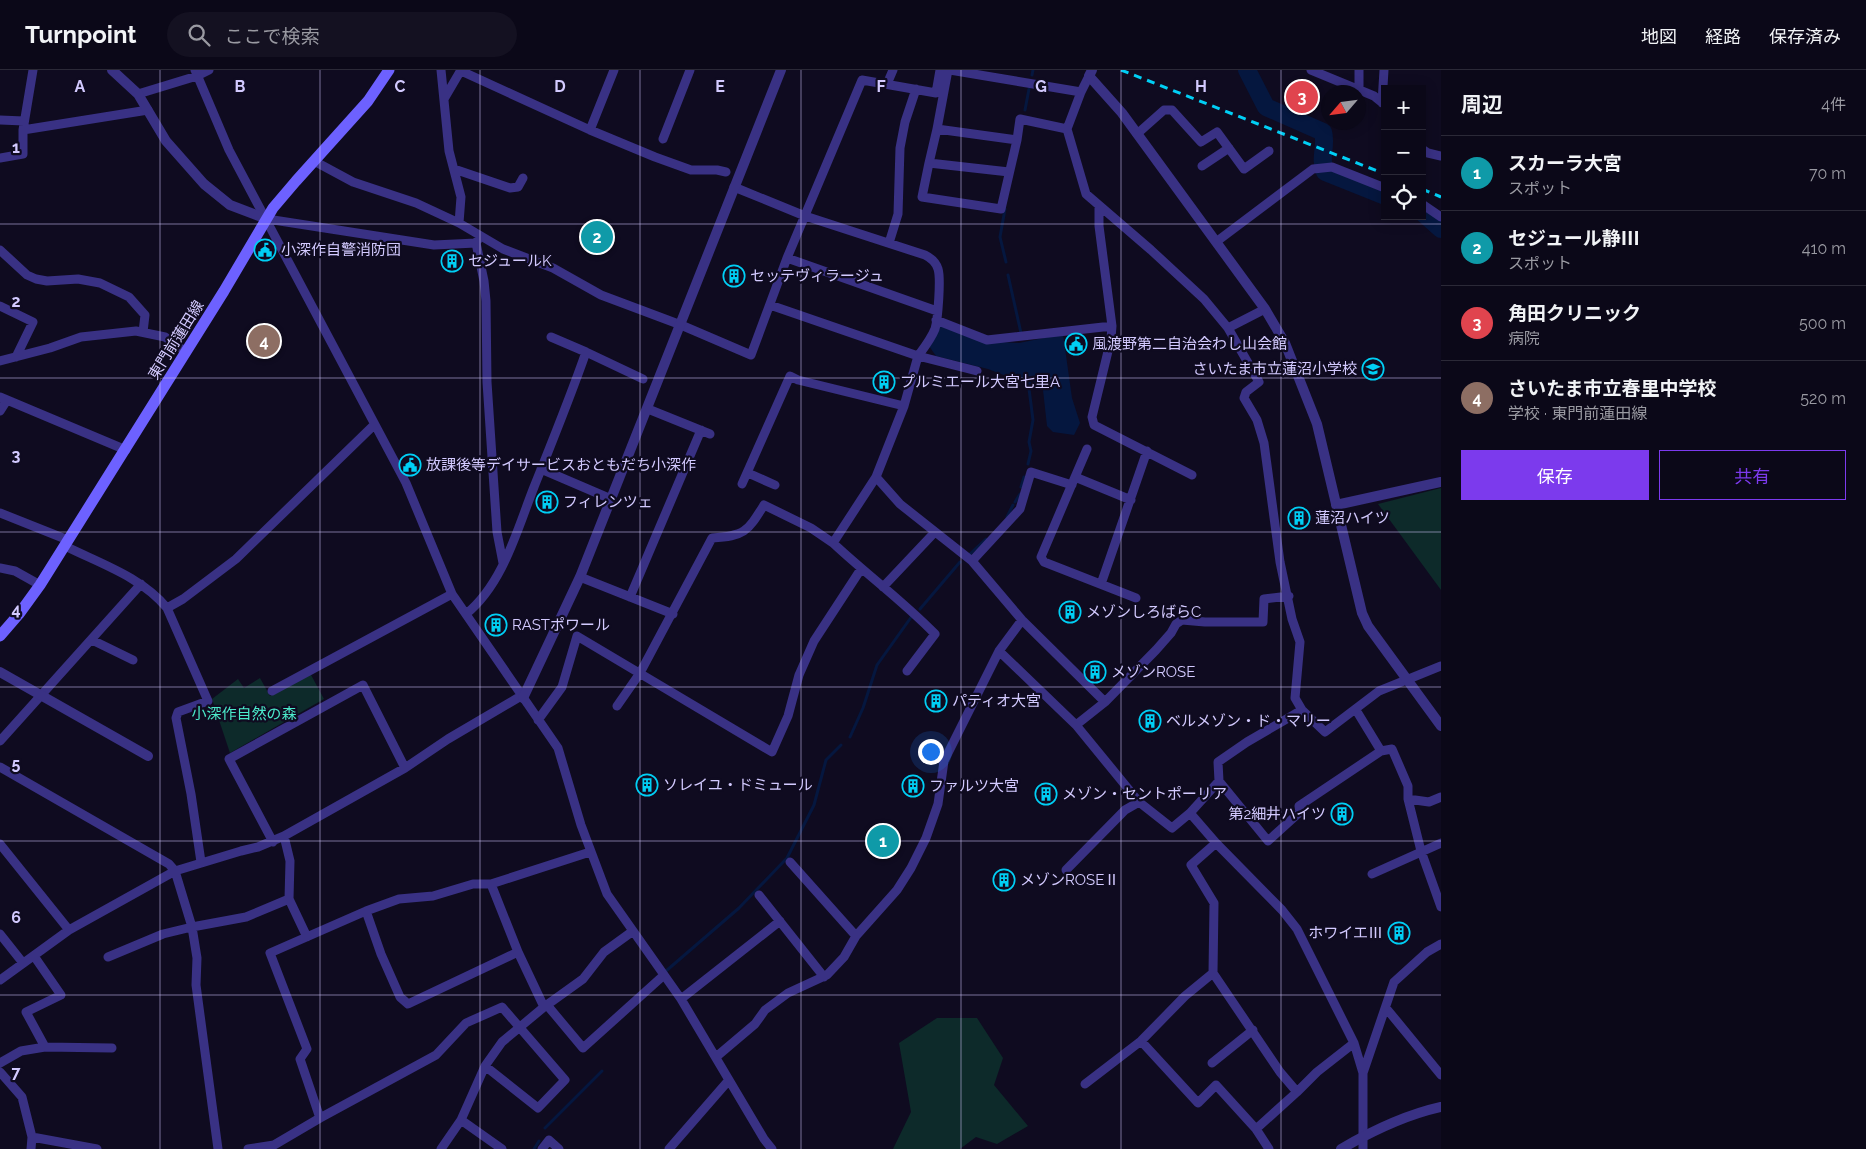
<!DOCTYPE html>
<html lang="ja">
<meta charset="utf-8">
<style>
:root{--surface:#0b0818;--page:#141121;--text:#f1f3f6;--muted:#9a9aa2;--line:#2b2937;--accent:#7c3aed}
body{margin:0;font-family:Raleway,"Noto Sans JP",sans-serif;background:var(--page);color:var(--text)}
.controls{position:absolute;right:15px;top:15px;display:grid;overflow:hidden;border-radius:0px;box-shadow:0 2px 12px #0003}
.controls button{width:45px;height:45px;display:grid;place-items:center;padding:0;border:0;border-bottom:1px solid var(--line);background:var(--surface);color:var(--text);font:25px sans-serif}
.compass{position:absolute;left:1321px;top:15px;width:45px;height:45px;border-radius:50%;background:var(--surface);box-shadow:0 2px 12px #0003;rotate:242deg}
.you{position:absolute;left:930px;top:681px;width:18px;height:18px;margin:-12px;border:4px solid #fff;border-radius:50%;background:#1a73e8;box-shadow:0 0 0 8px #1a73e833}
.badge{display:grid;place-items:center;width:32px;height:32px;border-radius:50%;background:var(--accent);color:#fff;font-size:16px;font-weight:700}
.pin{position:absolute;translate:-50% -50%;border:2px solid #fff;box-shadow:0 1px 5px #0006}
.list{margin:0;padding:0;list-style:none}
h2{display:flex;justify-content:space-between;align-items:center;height:65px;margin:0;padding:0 20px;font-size:21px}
h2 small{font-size:16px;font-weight:400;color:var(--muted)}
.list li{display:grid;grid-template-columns:32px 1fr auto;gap:15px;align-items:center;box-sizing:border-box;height:75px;padding:0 20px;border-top:1px solid var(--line)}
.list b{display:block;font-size:19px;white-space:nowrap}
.list p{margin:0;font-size:16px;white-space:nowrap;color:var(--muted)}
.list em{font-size:16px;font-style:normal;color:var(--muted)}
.actions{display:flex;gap:10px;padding:15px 20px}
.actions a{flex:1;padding:11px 0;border:1px solid var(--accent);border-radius:0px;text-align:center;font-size:18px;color:var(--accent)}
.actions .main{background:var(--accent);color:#fff}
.icon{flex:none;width:28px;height:28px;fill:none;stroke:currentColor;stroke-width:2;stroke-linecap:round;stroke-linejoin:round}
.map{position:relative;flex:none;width:1441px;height:1079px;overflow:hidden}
header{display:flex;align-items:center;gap:30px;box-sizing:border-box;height:70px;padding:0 25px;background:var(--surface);border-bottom:1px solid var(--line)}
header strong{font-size:24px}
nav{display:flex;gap:28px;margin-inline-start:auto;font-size:18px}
.search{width:350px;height:45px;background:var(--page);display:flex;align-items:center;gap:12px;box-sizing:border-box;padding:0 18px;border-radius:28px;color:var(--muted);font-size:19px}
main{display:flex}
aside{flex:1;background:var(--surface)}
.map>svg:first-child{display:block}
</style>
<header>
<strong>Turnpoint</strong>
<div class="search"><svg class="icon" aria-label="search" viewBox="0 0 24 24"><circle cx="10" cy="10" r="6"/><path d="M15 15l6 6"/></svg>ここで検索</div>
<nav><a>地図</a><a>経路</a><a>保存済み</a></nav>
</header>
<main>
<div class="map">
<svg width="1441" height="1079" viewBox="0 0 1441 1079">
<rect width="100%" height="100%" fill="#0f0b20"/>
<!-- green -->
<path fill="#0d2a2a" d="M1441 418V520L1378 434Z
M310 603 324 629 230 683 212 629 238 609 244 618 260 608 270 626Z
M937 948H977L1003 988 994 1015 1028 1056 997 1074 976 1067 960 1079H893L911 1042 899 973Z"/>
<!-- water -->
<path fill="#05173f" d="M941 256 986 271 1019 273 1063 264 1072 328 1080 353 1074 365 1053 362 1047 356 1043 320 988 299 936 286 929 276 937 257Z"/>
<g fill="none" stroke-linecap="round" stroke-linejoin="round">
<!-- stream -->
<path stroke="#05173f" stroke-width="3" d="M1032 5 1033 0
M1025 40 1029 19
M1005 139 1000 167 1006 192
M1008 205 1021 263
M1028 394 1031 381 1029 372 1033 350 1028 311
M1021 417 1024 407
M1015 432 1020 424
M1007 447 1013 435
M970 484 986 469
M920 539 960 492
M850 667 863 638 877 595 912 546
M666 901 739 838 787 788 814 735 826 690 841 675
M545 1058 602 1001
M534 1079 539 1071"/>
<!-- river -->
<path stroke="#05173f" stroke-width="18" d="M1247 0 1266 37 1323 62C1327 75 1319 88 1325 102L1385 126
M1422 142 1441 159"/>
<!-- minor -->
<path stroke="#393184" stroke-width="9" d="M195 0 229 80 406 413 452 524 558 678 581 755 607 824 681 929 764 1069 772 1079
M441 0 449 81 461 127 459 153
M950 0 1081 22
M1311 0 1374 26 1385 35
M1359 0V20
M461 1 590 60 655 87 691 100H717L726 102
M1089 6 1081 22 1067 59 1086 124 1151 180 1204 229 1228 258 1259 312 1246 322 1244 328 1257 350 1264 373 1280 492 1292 549 1300 572 1295 628 1302 640 1325 662 1379 621 1441 596
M887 14 893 0
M138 24 197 6 209 0
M444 29 461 0
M1382 33 1384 0
M0 50 24 51
M937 59 948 0
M23 60 148 40
M590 60 614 0
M1137 64 1164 40H1172L1201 72 1217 62 1244 99 1269 81
M663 69 690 0
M1422 79 1428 83 1441 86
M0 88 23 84V60L33 0
M314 91 353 112 416 133 459 153 503 179 553 198 601 225 681 255 751 285 787 188
M929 93 922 127 1001 139 1017 70 1020 49 1067 59
M1202 96 1229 78
M454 99 510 118 518 117 523 108
M1009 102 929 93 937 59 1017 70
M734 117 805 146 925 185C931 188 936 192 938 199 941 208 938 249 935 259 931 269 924 278 918 286L770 235
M1422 134 1441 147
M1099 136V156L1112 256 1111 269 1092 347 1094 355 1192 405
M267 149 434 175 476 173
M480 166 476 173 484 211 486 231 487 312 497 462 503 493
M1216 172 1313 99 1332 97 1385 118
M889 173 898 144 900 78 905 52 916 19
M0 180 27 205 36 209 47 211 78 209 100 213 129 227 145 245 143 262
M0 236 33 252 16 287
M937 241 787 188 862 10 936 23 940 0
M936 250 987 270 1112 256
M1228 258 1265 239
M586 282 643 309
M0 291 50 278 81 267 136 261 165 267 186 282
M0 327 126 380
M648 339 710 364
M0 341 7 330
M541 399 611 429
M748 403 775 415
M876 407 900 434 972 491 1022 550 1105 632
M1075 407 1087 379
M742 414 790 306 798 310 904 336
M1131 430 1075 407 1041 487 1044 492 1136 528
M0 443 68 470
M65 476C99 493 142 507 167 538L208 631 178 642 176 648 191 724 201 792
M972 491 1020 439 1031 402 1072 415
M0 498 15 501 40 515
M580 507 673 544
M1101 514 1147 381
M883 517 934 463
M630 527 701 360
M167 538 183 529 236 489 374 355
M466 544C503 514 517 460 534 417 552 372 570 328 586 282L551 267
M92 570 133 590
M999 581 1076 655 1139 732
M907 601 935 564C903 531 866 504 833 473L876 407 904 336 918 286 977 301
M272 621 452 524
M617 636 640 603 712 468C745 466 747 462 764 435L811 458 833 473
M1356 640 1381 681 1392 679 1408 716V729L1421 781 1441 837
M538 650 562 617 577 566 772 682 788 646 799 605 814 571 861 499
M1076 655 1105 632 1156 580 1171 563 1176 554 1182 550 1205 552H1263L1264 529 1289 526
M0 671 141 514
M0 697 169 794 175 801 192 857 197 888 196 915 218 1079
M1219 711 1268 771 1300 742 1299 736 1381 681
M1408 729 1429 732 1441 727
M1190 743 1219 711 1218 692 1247 672 1302 640
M284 766 290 791 289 829 307 867
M273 772 229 689 363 615 405 698
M0 774 69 860
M790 792 856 866
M1066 800 1125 740 1139 732 1172 758 1190 743 1216 773 1282 840 1297 859 1354 973 1363 1003V1079
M1372 804 1441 773
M491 814 518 882 544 937
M759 825 824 907
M366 841 381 884 400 927 408 934 518 882
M0 864 23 893
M34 886 61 925 26 942 45 977
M108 887 163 864 192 857 246 847 289 829
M1213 903 1280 1002 1297 1022 1317 1002 1354 973
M0 910 69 860 175 801 241 781 258 777 284 766 405 698 448 669 521 626
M681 929 780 851
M547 935 583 978 664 905
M1386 938 1441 1005
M1141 971 1198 1033 1216 1015 1256 1059 1269 1079
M716 987 755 954 765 940 788 923 827 905 844 887 856 866 897 820 911 798 926 768 938 734 944 691 999 581 1022 550
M0 993 21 981 45 977 112 978
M1212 993 1253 960
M0 1002 22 1027 32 1067 31 1079
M1363 1003 1394 912 1427 882 1441 874
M1085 1014 1141 971 1185 926 1213 903 1214 833 1191 795 1216 773
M320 1048 300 989 307 979 270 883 366 841 399 829 433 826 473 814H491L590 782
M461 1050 502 1079
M1256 1059 1297 1022
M32 1067 97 1079
M248 1079 274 1075 320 1048 436 985 466 953 502 937 565 1010 538 1038 485 996
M441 1079 461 1050 485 996 502 972 544 937 583 909 604 882 633 861
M542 1079 549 1070 559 1079
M669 1079 729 1010"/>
<!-- tertiary -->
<path stroke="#393184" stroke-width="10" d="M112 0 138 24 166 71 204 114 230 135 267 149
M1092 0 1089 6 1122 43 1265 239 1285 273 1317 354 1362 543 1368 556 1441 656
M1336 435 1441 412
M0 602 148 686
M523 628 580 507 781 0
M1341 1079C1372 1061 1405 1045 1441 1037"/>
<!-- secondary -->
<path stroke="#6d61ff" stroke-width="11" d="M0 566 19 544 40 515 224 221 273 138 296 111 368 31 389 0"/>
<!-- rail -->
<path stroke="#00cff5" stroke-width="3" stroke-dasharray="8 6" stroke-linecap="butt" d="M1121 0 1385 104
M1422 119 1441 127"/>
</g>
<!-- grid -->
<path fill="none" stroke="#d3caff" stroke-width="1" stroke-opacity="0.55" d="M160 0V1079M320 0V1079M480 0V1079M640 0V1079M801 0V1079M961 0V1079M1121 0V1079M1281 0V1079M0 154H1441M0 308H1441M0 462H1441M0 617H1441M0 771H1441M0 925H1441"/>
<!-- icons -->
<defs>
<g id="civic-ring" transform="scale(1.125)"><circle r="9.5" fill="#0f0b20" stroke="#00cff5" stroke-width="1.5"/><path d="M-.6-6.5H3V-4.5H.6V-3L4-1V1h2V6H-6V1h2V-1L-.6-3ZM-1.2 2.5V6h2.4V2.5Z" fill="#00cff5"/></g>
<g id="building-ring" transform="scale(1.125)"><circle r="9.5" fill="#0f0b20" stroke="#00cff5" stroke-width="1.5"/><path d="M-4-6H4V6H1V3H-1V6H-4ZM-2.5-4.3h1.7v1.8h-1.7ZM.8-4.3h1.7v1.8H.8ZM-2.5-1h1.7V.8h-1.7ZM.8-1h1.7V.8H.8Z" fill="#00cff5"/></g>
<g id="school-ring" transform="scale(1.125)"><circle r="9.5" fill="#0f0b20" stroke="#00cff5" stroke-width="1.5"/><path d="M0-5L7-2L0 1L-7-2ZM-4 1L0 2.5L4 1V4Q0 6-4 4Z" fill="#00cff5"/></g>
</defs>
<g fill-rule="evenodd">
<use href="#civic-ring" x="265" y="180"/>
<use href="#building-ring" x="452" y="191"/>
<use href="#building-ring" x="734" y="206"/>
<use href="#civic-ring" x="1076" y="274"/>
<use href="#school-ring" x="1373" y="299"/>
<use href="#building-ring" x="884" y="312"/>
<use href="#civic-ring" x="410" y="395"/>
<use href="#building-ring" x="547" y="432"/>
<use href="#building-ring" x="1299" y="448"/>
<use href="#building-ring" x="1070" y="542"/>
<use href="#building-ring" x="496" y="555"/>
<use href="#building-ring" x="1095" y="602"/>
<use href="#building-ring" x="936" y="631"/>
<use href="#building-ring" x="1150" y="651"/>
<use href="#building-ring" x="647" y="715"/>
<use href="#building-ring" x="913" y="716"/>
<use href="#building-ring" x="1046" y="724"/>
<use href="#building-ring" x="1342" y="744"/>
<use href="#building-ring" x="1004" y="810"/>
<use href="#building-ring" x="1399" y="863"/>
</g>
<g text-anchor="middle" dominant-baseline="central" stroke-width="4.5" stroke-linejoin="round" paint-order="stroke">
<!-- poi labels -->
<g font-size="15" fill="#d3caff" stroke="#0f0b20" text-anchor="start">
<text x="281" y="180">小深作自警消防団</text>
<text x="468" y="191">セジュールK</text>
<text x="750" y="206">セッテヴィラージュ</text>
<text x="1092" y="274">風渡野第二自治会わし山会館</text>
<text x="1357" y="299" text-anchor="end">さいたま市立蓮沼小学校</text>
<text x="900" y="312">プルミエール大宮七里A</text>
<text x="426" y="395">放課後等デイサービスおともだち小深作</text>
<text x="563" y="432">フィレンツェ</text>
<text x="1315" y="448">蓮沼ハイツ</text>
<text x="1086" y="542">メゾンしろばらC</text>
<text x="512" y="555">RASTポワール</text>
<text x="1111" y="602">メゾンROSE</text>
<text x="952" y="631">パティオ大宮</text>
<text x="1166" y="651">ベルメゾン・ド・マリー</text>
<text x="663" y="715">ソレイユ・ドミュール</text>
<text x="929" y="716">ファルツ大宮</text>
<text x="1062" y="724">メゾン・セントポーリア</text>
<text x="1326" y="744" text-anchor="end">第2細井ハイツ</text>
<text x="1020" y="810">メゾンROSEⅡ</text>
<text x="1383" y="863" text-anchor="end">ホワイエⅢ</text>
</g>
<!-- street labels -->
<g font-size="15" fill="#d3caff" stroke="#0f0b20">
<text transform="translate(176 270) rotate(-58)">東門前蓮田線</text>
</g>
<!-- park labels -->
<g font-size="15" fill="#4be9ca" stroke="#0f0b20">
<text x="244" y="644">小深作自然の森</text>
</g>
</g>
<g font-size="16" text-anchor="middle" font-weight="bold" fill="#d3caff" stroke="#0f0b20" stroke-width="4.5" stroke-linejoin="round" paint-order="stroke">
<text x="80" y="22">A</text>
<text x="240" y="22">B</text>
<text x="400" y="22">C</text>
<text x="560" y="22">D</text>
<text x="720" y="22">E</text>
<text x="881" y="22">F</text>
<text x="1041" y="22">G</text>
<text x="1201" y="22">H</text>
<text x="16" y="83">1</text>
<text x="16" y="237">2</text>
<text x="16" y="391">3</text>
<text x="16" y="545">4</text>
<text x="16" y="699">5</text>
<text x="16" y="853">6</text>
<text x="16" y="1008">7</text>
</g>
</svg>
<div class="controls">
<button>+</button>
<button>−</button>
<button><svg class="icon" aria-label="locate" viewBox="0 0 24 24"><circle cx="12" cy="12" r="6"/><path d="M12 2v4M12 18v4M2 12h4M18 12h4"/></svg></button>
</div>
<svg class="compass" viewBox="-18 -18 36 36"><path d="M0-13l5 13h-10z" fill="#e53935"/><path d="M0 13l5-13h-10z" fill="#9a9aa2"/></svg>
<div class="you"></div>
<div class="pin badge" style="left:883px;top:771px;background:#0f9aa8">1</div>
<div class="pin badge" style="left:597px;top:167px;background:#0f9aa8">2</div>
<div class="pin badge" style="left:1302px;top:27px;background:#e0444e">3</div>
<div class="pin badge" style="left:264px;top:271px;background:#8d6e63">4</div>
</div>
<aside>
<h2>周辺<small>4件</small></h2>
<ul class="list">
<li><span class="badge" style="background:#0f9aa8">1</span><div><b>スカーラ大宮</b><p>スポット</p></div><em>70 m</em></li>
<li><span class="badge" style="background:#0f9aa8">2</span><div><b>セジュール静Ⅲ</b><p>スポット</p></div><em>410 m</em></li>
<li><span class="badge" style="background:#e0444e">3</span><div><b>角田クリニック</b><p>病院</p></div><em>500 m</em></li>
<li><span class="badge" style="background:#8d6e63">4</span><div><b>さいたま市立春里中学校</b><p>学校 · 東門前蓮田線</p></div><em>520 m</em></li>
</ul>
<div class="actions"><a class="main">保存</a><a>共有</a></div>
</aside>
</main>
